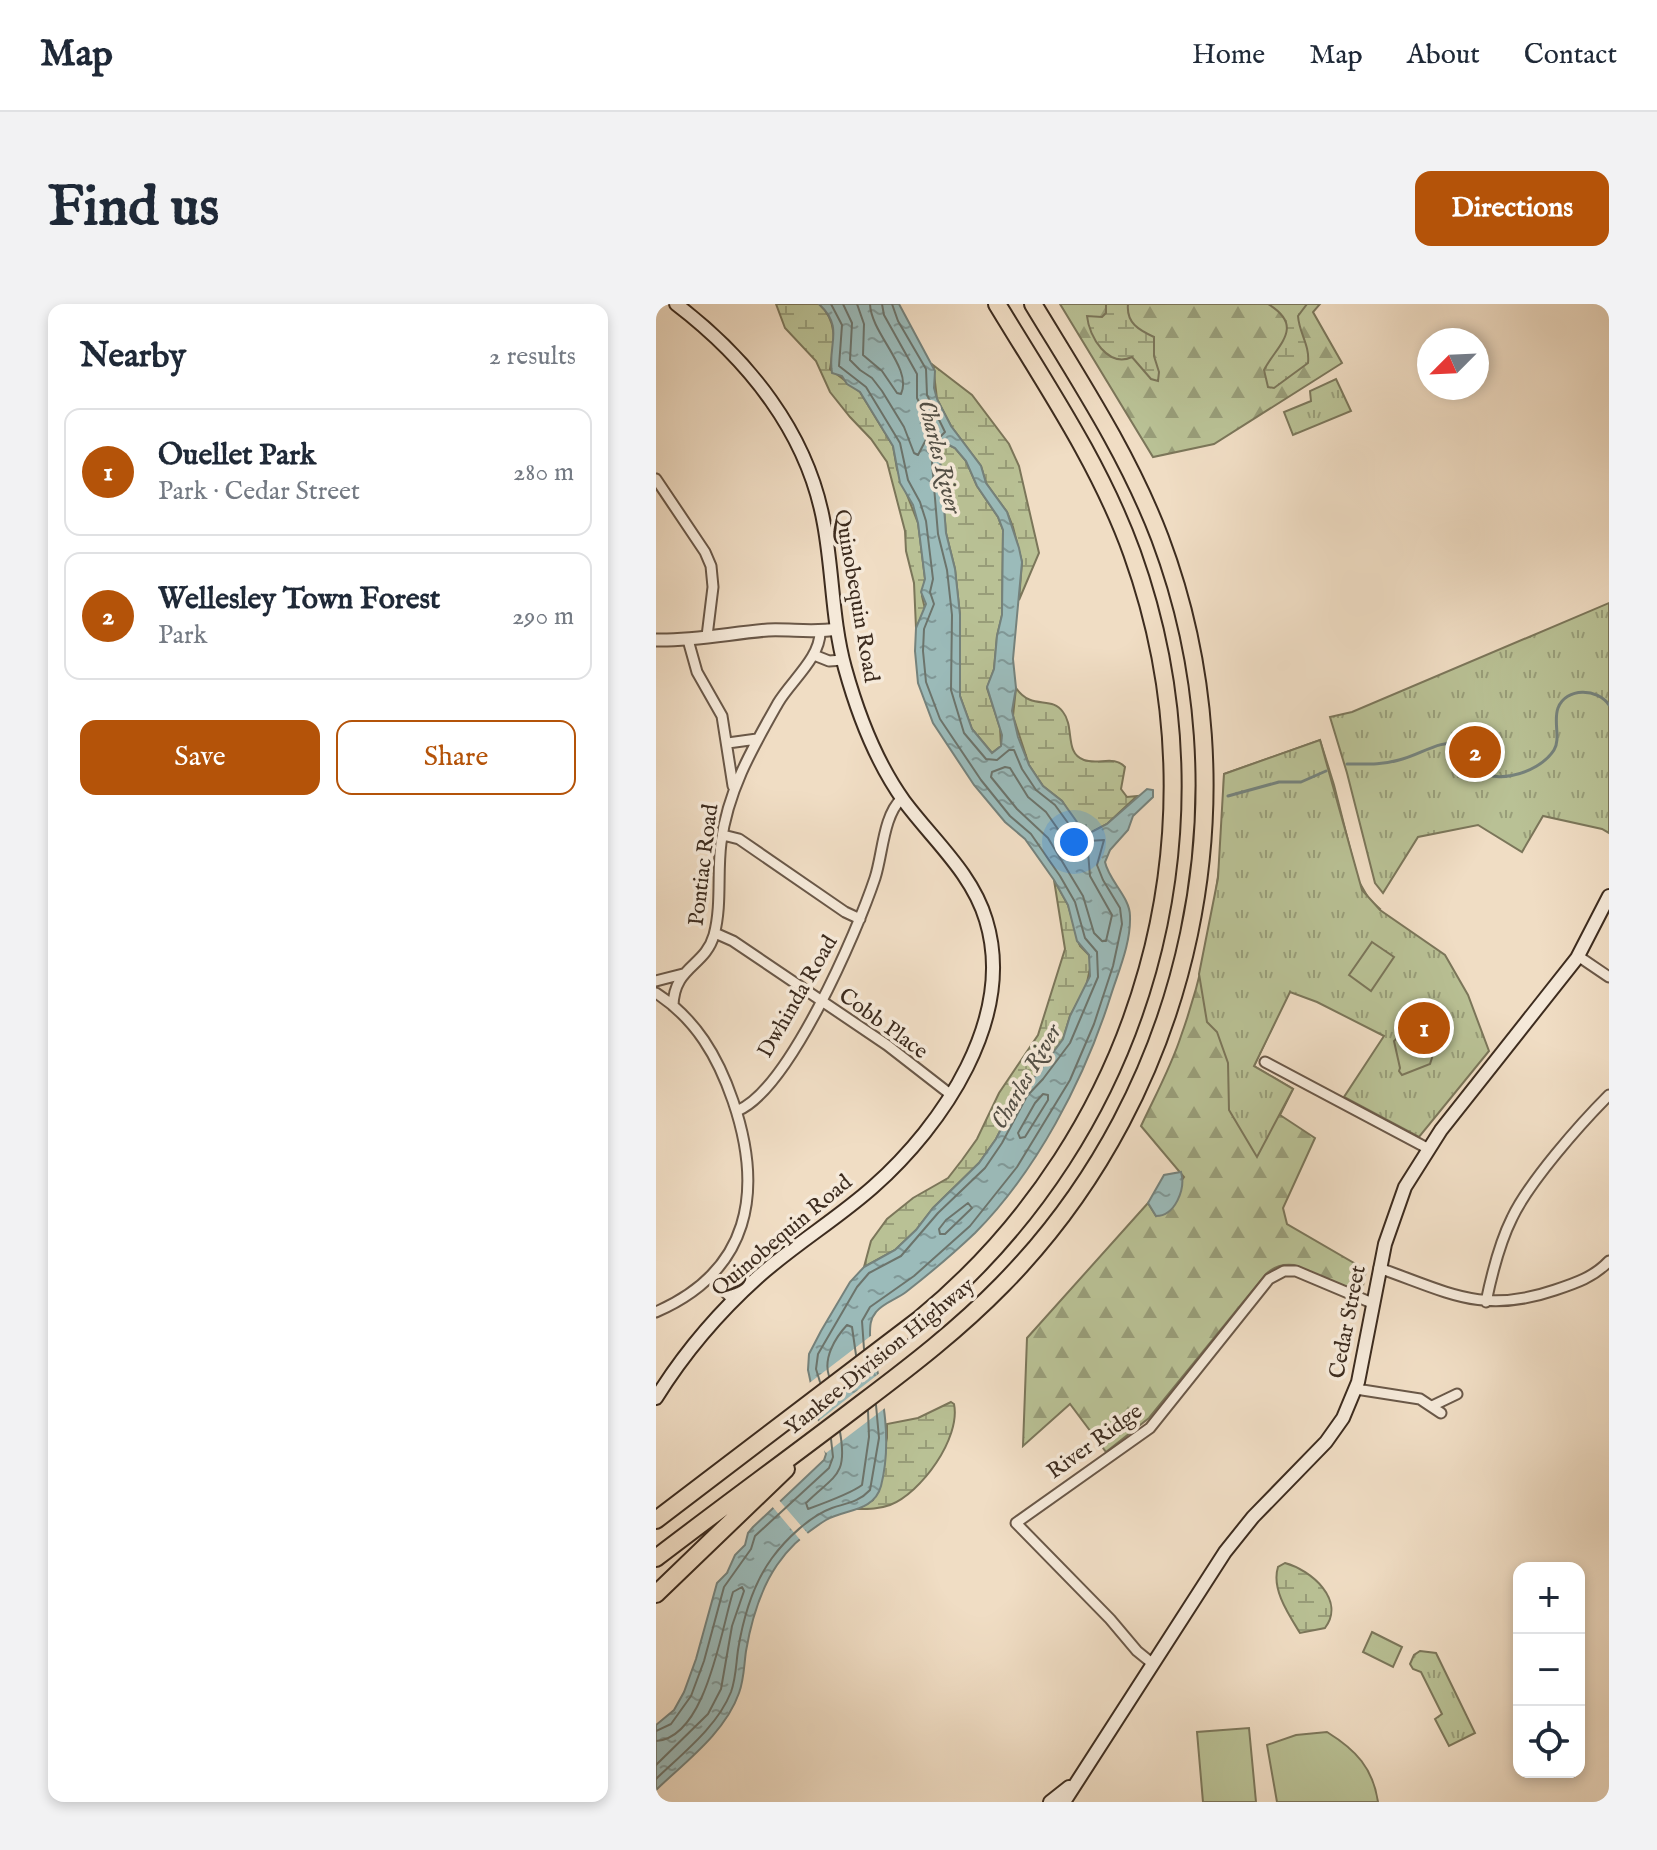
<!DOCTYPE html>
<meta charset="utf-8">
<style>
:root{--surface:#fff;--page:#f2f2f3;--text:#1f2937;--muted:#747a83;--line:#e0e1e3;--accent:#b45309}
body{margin:0;font-family:"IM FELL English",serif;background:var(--page);color:var(--text)}
.controls{position:absolute;right:24px;bottom:24px;display:grid;overflow:hidden;border-radius:16px;box-shadow:0 4px 12px #0003}
.controls button{width:72px;height:72px;display:grid;place-items:center;padding:0;border:0;border-bottom:2px solid var(--line);background:var(--surface);color:var(--text);font:40px sans-serif}
.compass{position:absolute;left:761px;top:24px;width:72px;height:72px;border-radius:50%;background:var(--surface);box-shadow:0 4px 12px #0003;rotate:246deg}
.you{position:absolute;left:418px;top:538px;width:28px;height:28px;margin:-20px;border:6px solid #fff;border-radius:50%;background:#1a73e8;box-shadow:0 0 0 12px #1a73e833}
.badge{display:grid;place-items:center;width:52px;height:52px;border-radius:50%;background:var(--accent);color:#fff;font-size:26px;font-weight:700}
.pin{position:absolute;translate:-50% -50%;border:4px solid #fff;box-shadow:0 2px 8px #0006}
.list{margin:0;padding:0;list-style:none}
h2{display:flex;justify-content:space-between;align-items:center;height:104px;margin:0;padding:0 32px;font-size:34px}
h2 small{font-size:26px;font-weight:400;color:var(--muted)}
.list li{display:grid;grid-template-columns:52px 1fr auto;gap:24px;align-items:center;box-sizing:border-box;height:128px;margin:0 16px 16px;padding:0 16px;border:2px solid var(--line);border-radius:16px}
.list b{display:block;font-size:30px;white-space:nowrap}
.list p{margin:0;font-size:26px;white-space:nowrap;color:var(--muted)}
.list em{font-size:26px;font-style:normal;color:var(--muted)}
.actions{display:flex;gap:16px;padding:24px 32px}
.actions a{flex:1;padding:18px 0;border:2px solid var(--accent);border-radius:16px;text-align:center;font-size:28px;color:var(--accent)}
.actions .main{background:var(--accent);color:#fff}
.icon{flex:none;width:44px;height:44px;fill:none;stroke:currentColor;stroke-width:2;stroke-linecap:round;stroke-linejoin:round}
.map{position:relative;flex:none;width:953px;height:1498px;overflow:hidden;border-radius:16px}
header{display:flex;align-items:center;gap:48px;box-sizing:border-box;height:112px;padding:0 40px;background:var(--surface);border-bottom:2px solid var(--line)}
header strong{font-size:38px}
nav{display:flex;gap:44px;margin-inline-start:auto;font-size:28px}
.intro{display:flex;align-items:center;justify-content:space-between;box-sizing:border-box;height:192px;padding:0 48px}
h1{margin:0;font-size:56px}
.button{padding:20px 36px;border-radius:16px;background:var(--accent);color:#fff;font-size:28px;font-weight:700}
main{display:flex;gap:48px;padding:0 48px}
aside{flex:1;background:var(--surface);border-radius:16px;box-shadow:0 4px 12px #0003}
.map>svg:first-child{display:block}
</style>
<header>
<strong>Map</strong>
<nav><a>Home</a><a>Map</a><a>About</a><a>Contact</a></nav>
</header>
<div class="intro"><h1>Find us</h1><a class="button">Directions</a></div>
<main>
<aside>
<h2>Nearby<small>2 results</small></h2>
<ul class="list">
<li><span class="badge">1</span><div><b>Ouellet Park</b><p>Park · Cedar Street</p></div><em>280 m</em></li>
<li><span class="badge">2</span><div><b>Wellesley Town Forest</b><p>Park</p></div><em>290 m</em></li>
</ul>
<div class="actions"><a class="main">Save</a><a>Share</a></div>
</aside>
<div class="map">
<svg width="953" height="1498" viewBox="0 0 953 1498">
<defs>
<pattern id="forest-firs" width="22" height="20" patternUnits="userSpaceOnUse" patternTransform="scale(2)"><rect width="22" height="20" fill="#b9c195"/><path d="M5 1l3.5 6h-7zM16 11l3.5 6h-7z" fill="#989d79"/></pattern>
<pattern id="wetland-marsh" width="20" height="14" patternUnits="userSpaceOnUse" patternTransform="scale(2)"><rect width="20" height="14" fill="#b9c195"/><path d="M1 5h8M5 5V1M11 12h8M15 12V8" fill="none" stroke="#989d79"/></pattern>
<pattern id="park-tufts" width="24" height="20" patternUnits="userSpaceOnUse" patternTransform="scale(2)"><rect width="24" height="20" fill="#b9c195"/><path d="M3 7l-1-3M5 7V3M7 7l1-3M15 17l-1-3M17 17v-4M19 17l1-3" fill="none" stroke="#989d79"/></pattern>
<pattern id="water-ripples" width="26" height="14" patternUnits="userSpaceOnUse" patternTransform="scale(2)"><rect width="26" height="14" fill="#9bbbba"/><path d="M2 4q2-2 4 0t4 0M15 11q2-2 4 0t4 0" fill="none" stroke="#809897"/></pattern>
</defs>
<rect width="100%" height="100%" fill="#f0ddc4"/>
<filter id="stains"><feTurbulence type="fractalNoise" baseFrequency=".0025" numOctaves="4"/><feColorMatrix values="0 0 0 0 .2 0 0 0 0 .09 0 0 0 0 .02 0 0 0 .5 -.17"/></filter>
<radialGradient id="worn" r=".72"><stop offset=".6" stop-color="#630" stop-opacity="0"/><stop offset="1" stop-color="#630" stop-opacity=".3"/></radialGradient>
<!-- forest -->
<path fill="url(#forest-firs)" stroke="#7b765a" stroke-width="2" d="M404 0H664L657 8 686 59 558 140 497 153Z
M664 436 678 481 702 576 713 595 724 605 633 688 598 762 637 785 624 811 659 834 627 904 631 920 710 966 705 992 638 961C626 960 619 962 610 970L493 1114 450 1148 414 1100 367 1142 371 1034 492 899 500 912 528 873 485 822C499 792 515 763 525 732 555 648 568 558 568 470Z"/>
<!-- wetland -->
<path fill="url(#wetland-marsh)" stroke="#7b765a" stroke-width="2" d="M120 0H163C183 18 178 40 174 65L204 88 237 142 241 165 262 219 269 275 266 292 269 305 260 324 258 279 250 247 249 227 231 158 215 135 194 113 174 88 160 57 129 24Z
M450 0H472C470 19 483 26 498 33V52L503 68 502 77 495 75 476 53C452 64 433 33 431 12L446 13 450 9Z
M612 0H651L642 12C643 29 654 41 652 59L618 84 612 83 608 66C621 41 650 23 612 0Z
M277 61 316 91 353 140 363 162 383 249 363 296 366 258 357 223 351 208 330 179 325 162 295 122 281 95Z
M291 140 299 144 310 157 321 182 342 213 347 226 346 311 341 332 338 365 331 384 344 424 345 442 336 449 316 425 304 392V311L299 265 290 229 283 147Z
M360 384C376 407 395 391 407 408 419 423 408 449 428 456 442 461 459 451 469 463L465 485 471 493 481 492 451 520 434 529 420 519 406 497 387 482 373 461 357 412Z
M398 576 412 601 424 642 433 651 435 660 430 683 414 712 407 735 381 770 364 788 340 835 323 859 277 904 260 926 239 946 208 963 215 937 231 915 257 894 292 874 306 856 321 835 343 789 382 731 409 645Z
M295 1098 298 1100C305 1134 265 1189 234 1201 223 1205 213 1205 202 1205L217 1196 231 1134V1120L262 1114Z
M629 1259C655 1266 690 1296 669 1324L644 1329C633 1311 615 1285 622 1263Z"/>
<!-- park -->
<path fill="url(#park-tufts)" stroke="#7b765a" stroke-width="2" d="M680 75 695 107 637 131 628 108 655 97 654 87Z
M953 299V529L946 525 887 512 866 548 822 521 762 533 727 589 719 579 691 469 674 413 696 408Z
M664 436 706 586 724 606 789 651 812 691 833 747 763 833 688 793 728 732 661 698 634 688 598 762 637 785 601 853 573 806 572 759 561 728 551 718 543 670 562 574 568 470Z
M764 1347 780 1349 819 1429 793 1442 779 1415 786 1410 765 1368 757 1365 754 1360 758 1351Z"/>
<!-- garden -->
<path fill="#b9c195" stroke="#7b765a" stroke-width="2" d="M716 638 738 653 715 687 693 671Z
M756 727C773 730 781 743 774 760L746 771 743 767 744 764 738 737 746 730Z
M716 1328 746 1343 737 1363 707 1348Z
M593 1424 600 1498H547L541 1428Z
M671 1428C700 1446 717 1464 722 1498H621L611 1441 640 1431Z"/>
<!-- water -->
<path fill="url(#water-ripples)" stroke="#75827c" stroke-width="2" fill-rule="evenodd" d="M163 0H243L279 67 278 84 281 95 295 122 325 162 330 179 351 208 363 244 366 258 357 355 360 384 356 407 362 433 373 461 387 482 406 497 426 525 434 529 451 520 491 485 497 486V493L477 512 472 526 454 546 449 558C453 577 474 593 474 612 475 640 462 668 454 694 428 776 380 868 319 929 298 949 273 970 250 988 241 995 227 999 220 1008 214 1015 214 1022 214 1031 224 1081 238 1131 225 1182 218 1208 189 1205 170 1216 152 1227 133 1243 121 1261 104 1286 95 1318 90 1347 88 1361 88 1376 83 1389 69 1429 29 1458 0 1486V1421L18 1406 28 1388 40 1355 61 1279 71 1269 79 1251 89 1241 92 1229 97 1223 168 1156 170 1150 152 1066 153 1050 165 1027 194 978 208 963 239 946 260 926 277 904 323 859 340 835 364 788 381 770 407 735 414 712 434 672 433 651 421 637 412 601 398 576 369 535 349 518 318 481 277 419 262 379 259 347 260 324 270 300 265 288 269 275 262 219 257 201 244 179 237 142 204 88 191 80 186 72 176 69C171 41 189 24 163 0ZM291 140 299 144 310 157 321 182 342 213 347 226 346 311 341 332 338 365 331 383 346 431 345 442 336 449 316 425 304 392V311L299 265 290 229 284 153 285 143Z
M525 868C530 885 519 912 500 912L492 899 508 871Z"/>
<!-- pier -->
<path fill="#f0ddc4" d="M216 1031 224 1062 161 1111 157 1107 152 1080Z
M225 1068 233 1101 170 1149 164 1141 160 1119Z
M122 1195 153 1231 146 1238 115 1201Z"/>
<g fill="none" stroke-linecap="round" stroke-linejoin="round">
<!-- shore -->
<path stroke="#6c746c" stroke-width="2" d="M187 0 196 19 194 56 204 66 216 74 226 87 248 123 258 149 262 151 276 124 261 94V70L228 11 226 0
M201 0 208 20 207 51 226 67 241 89 245 90C257 64 215 30 214 0
M349 463 354 464 372 493 390 508 406 531 419 542 432 548 434 572 456 611 450 637H446L438 629 427 592 392 534 361 505 335 473 336 468Z
M387 790 392 791V796L369 833 364 834 362 829 379 799Z
M312 899 316 904 289 930H284L283 925 290 916Z
M208 1045 206 1017 214 1003 258 972 314 922 361 863 414 776 438 720 457 662 466 620 464 604 447 576 441 561 448 536 432 537 420 530 399 501 380 486 366 465 358 446H353L341 456 330 455 308 429 295 386 296 311 291 266 282 230 275 147 279 138 289 128 271 91 270 65 242 17 236 0
M173 1072C167 1054 179 1034 191 1021L196 1023 200 1051
M164 1078 160 1065 162 1050 201 983 213 969 245 952 282 909 329 864 346 839 371 792 387 775 414 739 442 673 441 648 429 634 419 598 404 572 375 530 354 512 325 476 284 415 270 378 267 347 268 325 278 300 274 288 277 275 270 217 264 198 252 176 244 139 210 83 183 62 186 21 175 0
M184 1128C192 1173 178 1171 150 1199L152 1205C163 1201 197 1188 206 1181L213 1133 212 1107
M0 1427 15 1420 35 1392 48 1357 68 1283 95 1245 99 1232 173 1164 177 1153 175 1135
M0 1437C50 1434 65 1326 77 1288L86 1283 88 1287 76 1322 65 1385 52 1410 0 1461
M0 1475C27 1449 61 1423 75 1388 80 1374 80 1360 82 1346 87 1315 97 1280 116 1254 130 1235 154 1212 176 1204 191 1199 203 1198 214 1186L223 1134 220 1101"/>
<!-- stream -->
<path stroke="#75827c" stroke-width="3" d="M691 460C709 460 726 461 743 456 765 451 783 435 806 440L811 448 812 458C830 485 882 471 898 446 905 435 897 417 902 404 910 383 942 384 953 401
M572 492 623 478H645L670 467"/>
<!-- minor casing -->
<g stroke="#6a5848" stroke-width="13">
<path id="minor" d="M0 175 49 248 55 262 57 283 51 332
M32 336 41 368 66 412 77 482
M158 351 173 357 187 356
M72 439 101 435
M67 531 83 535 189 608 204 615
M59 629 77 637 231 741 294 790
M922 652 953 673
M0 677 27 670
M0 689C40 715 62 753 77 797 108 888 94 967 0 1008
M17 702C18 662 49 663 58 631 66 601 61 569 65 539 72 486 96 445 122 399 135 377 165 353 164 327
M609 758 771 844
M81 807C133 786 201 628 219 574 227 549 227 512 246 494
M723 964C792 988 826 1011 899 986 920 979 938 973 953 957
M54 973 77 996
M830 998C836 969 843 940 856 914 873 878 924 820 953 791
M700 1085 764 1095 785 1109
M776 1102 801 1090
M497 1360 481 1347 454 1315 360 1219 494 1124 613 975 628 967H640L716 999"/>
</g>
<!-- tertiary casing -->
<g stroke="#6a5848" stroke-width="15">
<path id="tertiary" d="M0 336C37 337 75 329 112 326 135 325 158 329 181 325"/>
</g>
<!-- secondary casing -->
<g stroke="#3d2c1f" stroke-width="16">
<path id="secondary" d="M0 1094C28 1049 63 1008 102 973 139 940 181 915 217 883 287 821 360 714 330 616 316 569 277 536 248 497 220 458 202 411 189 364 176 317 177 268 168 220 152 129 92 55 20 0
M394 1498 413 1483
M408 1498 569 1248 597 1213 670 1138 687 1114 702 1078 729 940 749 883 785 826 921 654 953 592"/>
</g>
<!-- motorway casing -->
<g stroke="#3d2c1f" stroke-width="20">
<path id="motorway" d="M0 1216 264 1015C489 829 575 525 476 249 444 160 390 81 341 0
M0 1254C68 1202 138 1151 206 1099 255 1062 303 1025 346 981 538 786 600 489 504 234 472 150 423 76 377 0
M0 1290 130 1165"/>
</g>
<!-- minor -->
<use href="#minor" stroke="#f5e9d9" stroke-width="9"/>
<!-- tertiary -->
<use href="#tertiary" stroke="#f5e9d9" stroke-width="11"/>
<!-- secondary -->
<use href="#secondary" stroke="#f5e9d9" stroke-width="12"/>
<!-- motorway -->
<use href="#motorway" stroke="#f0ddc4" stroke-width="16"/>
</g>
<g text-anchor="middle" dominant-baseline="central" stroke-width="7" stroke-linejoin="round" paint-order="stroke">
<!-- street labels -->
<g font-size="22" fill="#3d2c1f" stroke="#f5e9d9">
<text transform="translate(200 292) rotate(80)">Quinobequin Road</text>
<text transform="translate(48 561) rotate(-83)">Pontiac Road</text>
<text transform="translate(142 693) rotate(-60)">Dwhinda Road</text>
<text transform="translate(227 720) rotate(36)">Cobb Place</text>
<text transform="translate(126 932) rotate(-40)">Quinobequin Road</text>
<text transform="translate(692 1018) rotate(-79)">Cedar Street</text>
<text transform="translate(224 1053) rotate(-39)">Yankee Division Highway</text>
<text transform="translate(439 1138) rotate(-36)">River Ridge</text>
</g>
<!-- water labels -->
<g font-size="24" font-style="italic" fill="#545046" stroke="#f5e9d9">
<text transform="translate(283 153) rotate(76)">Charles River</text>
<text transform="translate(371 773) rotate(-60)">Charles River</text>
</g>
</g>
<rect width="100%" height="100%" filter="url(#stains)"/>
<rect width="100%" height="100%" fill="url(#worn)"/>
</svg>
<div class="controls">
<button>+</button>
<button>−</button>
<button><svg class="icon" aria-label="locate" viewBox="0 0 24 24"><circle cx="12" cy="12" r="6"/><path d="M12 2v4M12 18v4M2 12h4M18 12h4"/></svg></button>
</div>
<svg class="compass" viewBox="-18 -18 36 36"><path d="M0-13l5 13h-10z" fill="#e53935"/><path d="M0 13l5-13h-10z" fill="#747a83"/></svg>
<div class="you"></div>
<div class="pin badge" style="left:768px;top:724px">1</div>
<div class="pin badge" style="left:819px;top:448px">2</div>
</div>
</main>
